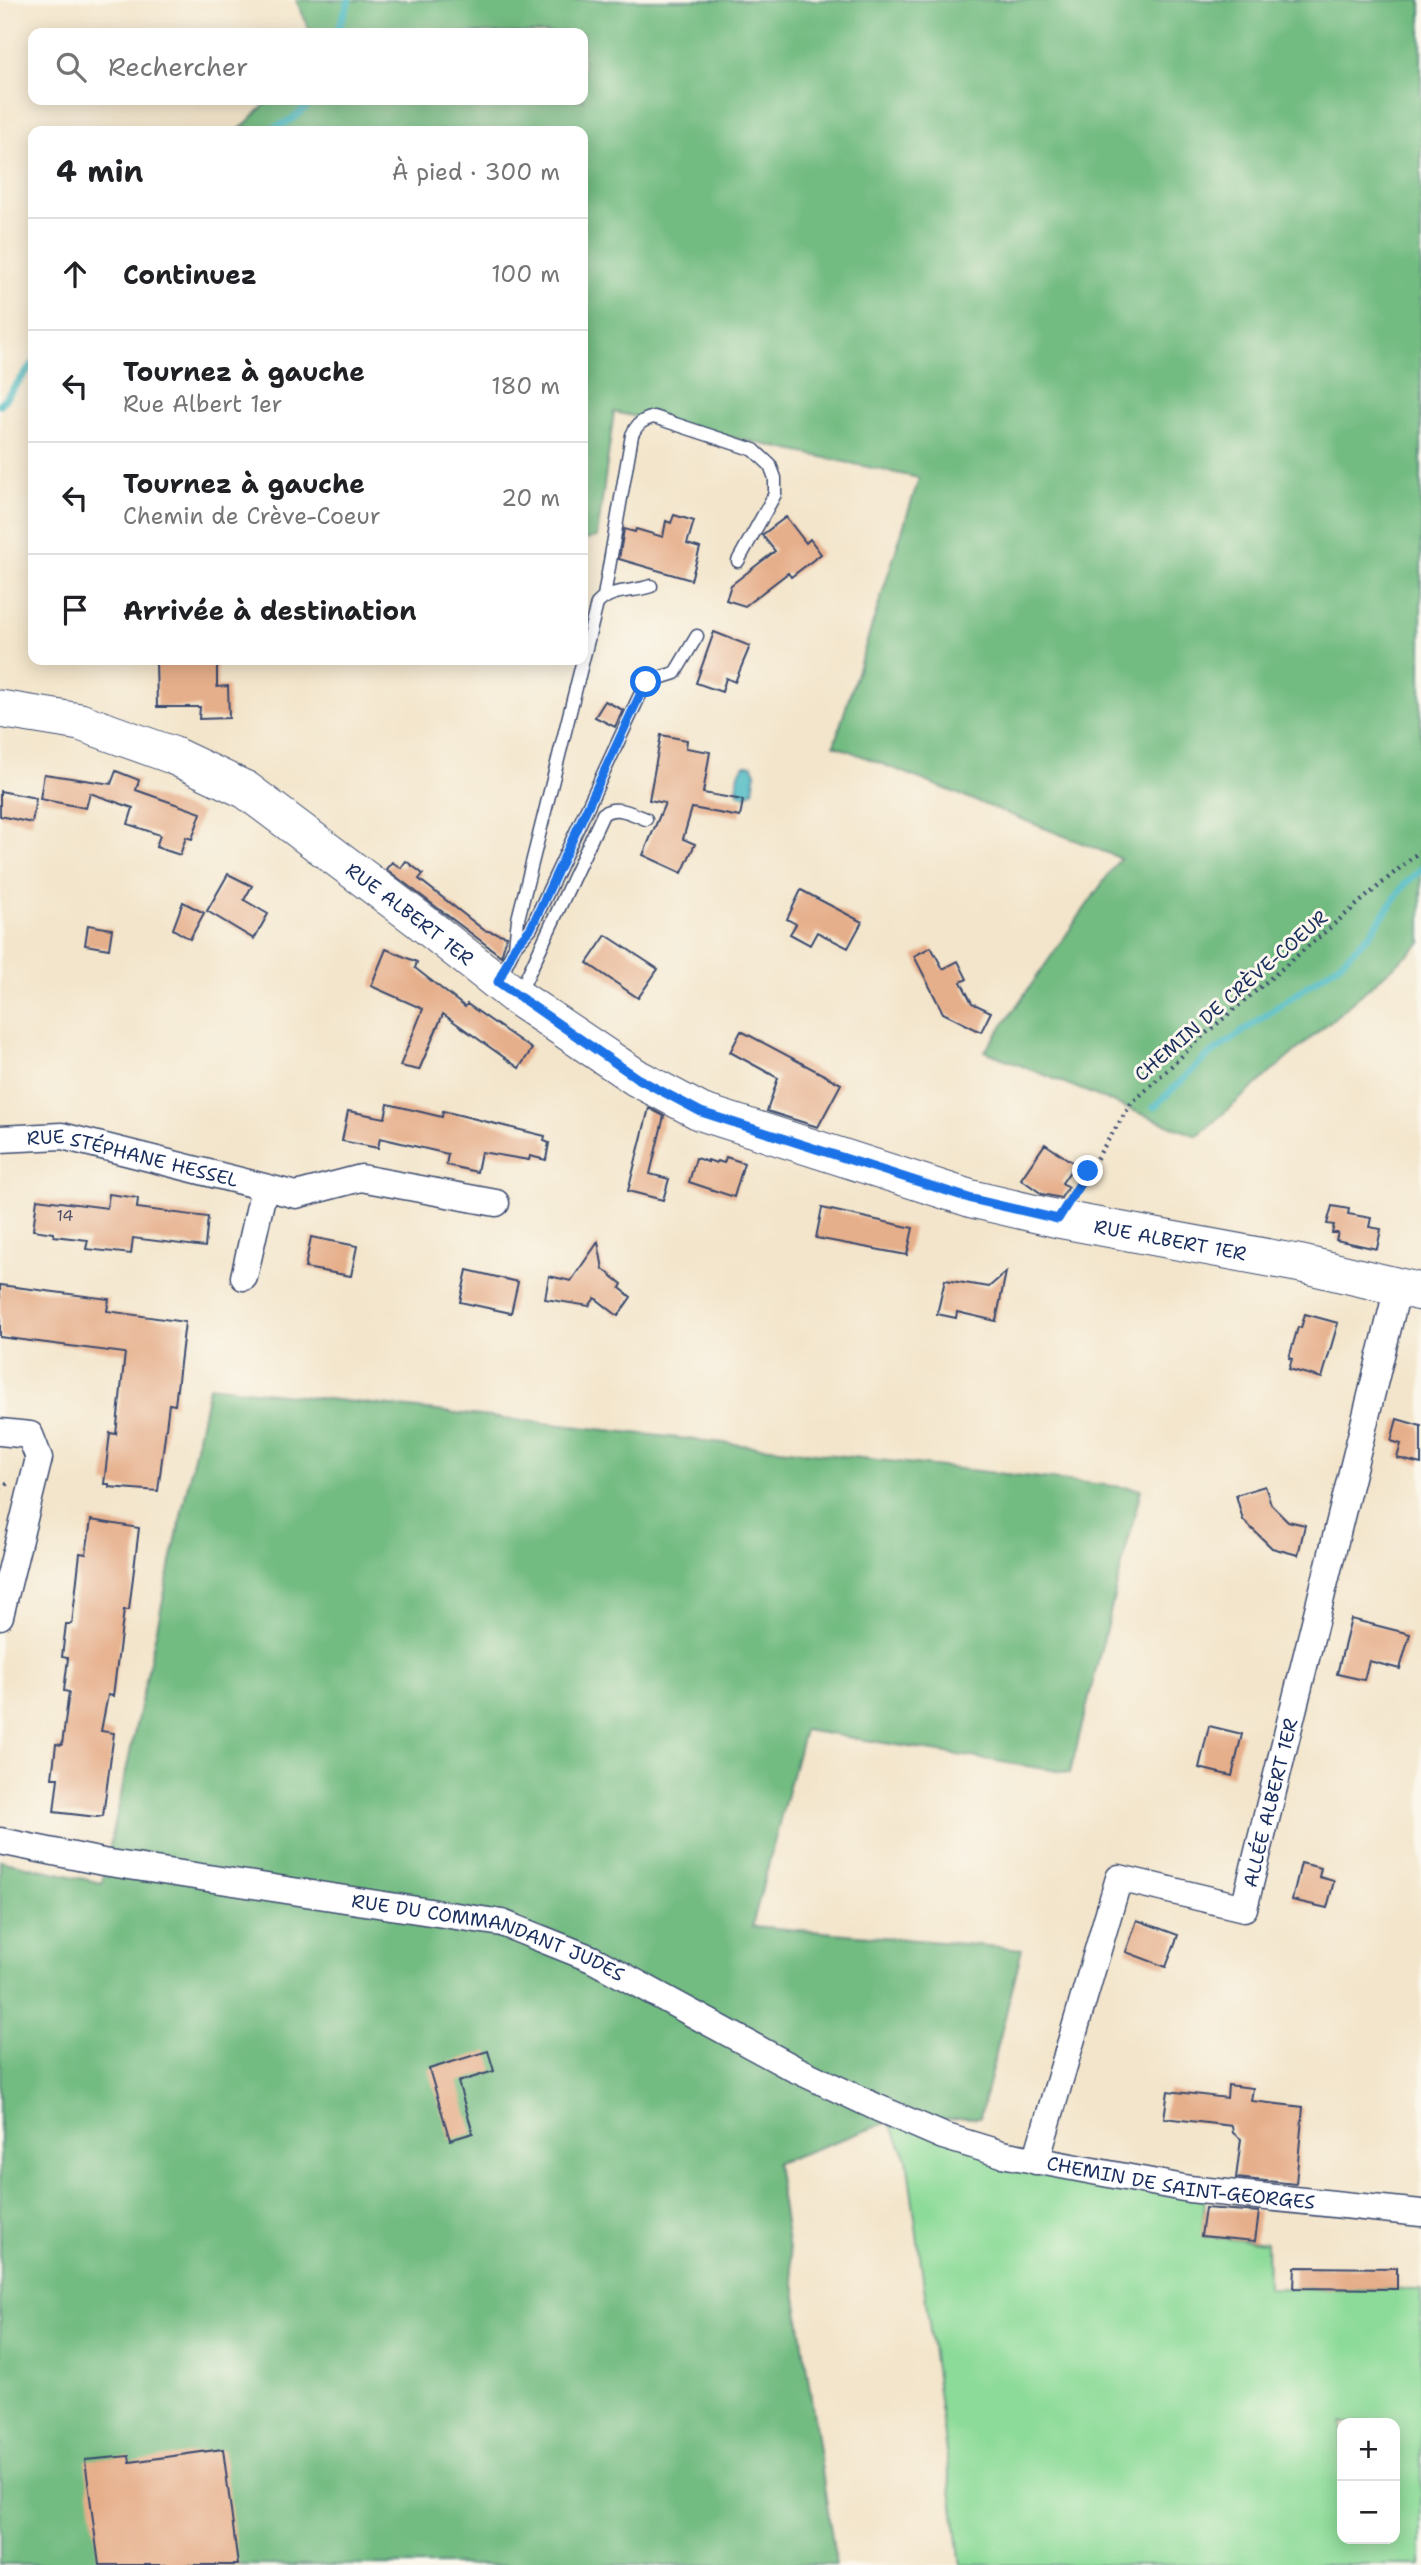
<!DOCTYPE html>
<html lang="fr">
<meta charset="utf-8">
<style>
:root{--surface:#fff;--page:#f6f6f6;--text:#202124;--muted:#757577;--line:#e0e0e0}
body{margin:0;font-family:"Shantell Sans",sans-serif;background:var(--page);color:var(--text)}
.controls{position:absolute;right:21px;bottom:21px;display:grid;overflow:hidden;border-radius:14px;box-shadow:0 4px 18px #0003}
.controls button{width:63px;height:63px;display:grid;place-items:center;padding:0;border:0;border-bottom:2px solid var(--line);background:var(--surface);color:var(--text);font:35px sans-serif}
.stop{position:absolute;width:21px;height:21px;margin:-16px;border:5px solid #1a73e8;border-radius:50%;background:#fff}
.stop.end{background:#1a73e8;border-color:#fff;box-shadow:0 2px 7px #0008}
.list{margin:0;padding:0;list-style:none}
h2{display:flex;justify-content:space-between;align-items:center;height:91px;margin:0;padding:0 28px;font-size:30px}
h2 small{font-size:23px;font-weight:400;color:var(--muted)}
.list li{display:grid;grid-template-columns:46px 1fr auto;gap:21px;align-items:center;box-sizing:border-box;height:112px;padding:0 28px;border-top:2px solid var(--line)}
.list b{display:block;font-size:26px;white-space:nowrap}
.list p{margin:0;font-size:23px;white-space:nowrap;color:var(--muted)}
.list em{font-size:23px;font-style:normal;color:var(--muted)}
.icon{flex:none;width:38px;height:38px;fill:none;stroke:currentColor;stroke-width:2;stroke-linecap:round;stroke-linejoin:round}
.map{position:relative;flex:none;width:1421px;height:2565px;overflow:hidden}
.search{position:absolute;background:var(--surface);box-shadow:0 4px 18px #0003;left:28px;top:28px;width:560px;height:77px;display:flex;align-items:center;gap:18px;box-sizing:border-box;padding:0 24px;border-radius:14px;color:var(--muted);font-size:26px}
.panel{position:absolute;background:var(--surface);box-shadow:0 4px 18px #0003;left:28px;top:126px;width:560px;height:539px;border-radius:14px}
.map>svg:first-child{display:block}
</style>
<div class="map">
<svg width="1421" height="2565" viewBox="0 0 1421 2565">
<rect width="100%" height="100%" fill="#fbf7ec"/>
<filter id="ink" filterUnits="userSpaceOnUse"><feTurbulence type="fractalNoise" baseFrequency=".0143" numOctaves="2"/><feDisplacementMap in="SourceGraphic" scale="14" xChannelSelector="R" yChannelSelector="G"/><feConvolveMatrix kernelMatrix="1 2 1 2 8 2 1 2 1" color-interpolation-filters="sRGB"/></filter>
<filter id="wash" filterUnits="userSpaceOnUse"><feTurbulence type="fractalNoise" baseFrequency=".00686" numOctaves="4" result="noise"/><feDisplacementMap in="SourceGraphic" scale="28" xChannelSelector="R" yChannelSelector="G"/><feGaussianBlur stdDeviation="1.57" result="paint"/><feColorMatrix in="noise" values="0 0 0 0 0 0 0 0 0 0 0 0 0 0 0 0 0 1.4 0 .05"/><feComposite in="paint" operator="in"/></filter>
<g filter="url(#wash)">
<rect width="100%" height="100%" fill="#f3e5cb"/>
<!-- green -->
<path fill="#8ddb99" stroke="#54857c" stroke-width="2" fill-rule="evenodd" d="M889 2122 1205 2198 1202 2236 1267 2243 1268 2288 1421 2289V2565H961L907 2158ZM1342 2423H1395V2539H1342Z"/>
<!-- forest -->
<path fill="#72bb81" stroke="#467570" stroke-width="2" d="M296 0H1421V943L1197 1136 985 1051 1120 858 834 745 919 478 614 412 597 537 583 540V131H238L270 100H583V33H311Z
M209 1386 1141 1489 1070 1773 804 1730 752 1926 1022 1949 980 2117 889 2122 776 2163 836 2565H0V1860L102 1883Z"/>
<!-- water -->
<path fill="#4ab9c2" stroke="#327490" stroke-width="2" d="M745 765H752L756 772 753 791 746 796 739 794C735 786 738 770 745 765Z"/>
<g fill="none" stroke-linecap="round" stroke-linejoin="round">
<!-- stream -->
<path stroke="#4ab9c2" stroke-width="7" d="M337 33 349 0
M266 131C285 124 300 117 311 100
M0 405 33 364
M1154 1107 1204 1059 1340 963 1370 934 1405 884 1421 869"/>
</g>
<g id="blocks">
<!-- building -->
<path fill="#e6af8b" d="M674 515 694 521 687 544 700 548 691 580 619 559 624 529 635 532 636 529 663 537 666 521 671 523Z
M786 517 806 543 810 539 821 554 791 577 788 573 745 606 726 600 731 585 775 551 762 535Z
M714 632 750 646 735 682 726 678 722 692 696 683Z
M156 660H217V687L228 686 229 718 199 719 200 707H157Z
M605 701 623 710 615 727 595 717Z
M661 735 687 740 686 748 710 752 703 793 743 800 740 817 692 808 683 839 695 844 682 873 643 855 665 803 649 800Z
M116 771 139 780 136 790 201 813 192 839 186 837 180 855 156 847 160 835 128 824 133 808 90 793 86 808 40 799 44 774 111 784Z
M0 791 36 798 32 823 0 816Z
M406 861 423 874 419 879 484 930 507 936 501 956 386 869 392 862 401 868Z
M228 874 252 886 244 900 268 914 254 939 207 911Z
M801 890 862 922 848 948 817 932 810 945 790 934 796 924 787 919Z
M183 902 204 913 190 939 173 929Z
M88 925 112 929 109 949 85 945Z
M606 935 658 969 638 998 587 963Z
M931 947 943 969 958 961 967 979 961 982 972 1003 991 1012 981 1032 943 1013 914 956Z
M386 949 417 962 415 968 465 1007 467 1004 532 1049 519 1068 443 1014 419 1070 400 1066 423 1009 371 986Z
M741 1031 841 1084 818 1127 767 1111 778 1078 730 1052Z
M388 1104 442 1117 443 1111 545 1136 544 1141 549 1143 546 1160 530 1156 529 1160 481 1152 477 1172 446 1165 448 1154 380 1138 378 1148 342 1141 348 1111 385 1118Z
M649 1108 664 1116 650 1174 669 1179 663 1200 628 1191Z
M1045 1144 1075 1164 1062 1183 1068 1187 1061 1198 1042 1194 1021 1179Z
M726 1157 744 1163 734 1197 689 1182 696 1158 708 1162V1160L716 1163 717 1161 724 1163Z
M109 1194 138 1198 137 1208 208 1217 205 1247 133 1238 131 1254 86 1249 88 1240 54 1236V1233L33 1230 37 1199 107 1208Z
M1332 1206 1349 1209 1348 1214 1371 1218 1369 1227 1381 1229 1377 1249 1336 1240 1338 1233H1332L1334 1225 1327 1224Z
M822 1208 913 1228 907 1255 816 1238Z
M311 1237 357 1246 351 1276 305 1268Z
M598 1242 603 1269 622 1284 620 1288 631 1297 618 1316 595 1298 589 1306 545 1299 549 1276 571 1281Z
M467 1270 518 1282 511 1313 460 1302Z
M1006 1272 996 1321 957 1312 956 1318 937 1314 945 1280 989 1287Z
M0 1285 109 1299 107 1311 185 1322 175 1405 169 1404 158 1491 109 1487V1484H104L110 1433 116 1434 125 1353 0 1337Z
M1305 1314 1338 1323 1322 1378 1289 1369 1292 1359 1289 1358 1298 1327 1301 1328Z
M1397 1419 1421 1426V1464L1397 1458 1401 1444 1391 1441Z
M1265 1486 1271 1504 1288 1521 1305 1525 1298 1555 1272 1548 1243 1520 1236 1495Z
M91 1520 139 1528 129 1610H124L113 1696 108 1695 101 1731 114 1733 103 1816 97 1817 54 1812 58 1778H52L56 1744 62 1745 69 1692 64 1691 68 1658 62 1657 66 1624H72L80 1553 86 1554Z
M1351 1619 1410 1634 1400 1669 1369 1661 1364 1680 1337 1674Z
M1209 1726 1242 1734 1232 1776 1199 1768Z
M1301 1863 1321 1868 1319 1877 1334 1881 1327 1908 1292 1900Z
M1137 1920 1178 1935 1166 1967 1126 1952Z
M488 2051 494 2071 458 2082 473 2133 450 2140 429 2069Z
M1228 2085 1253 2088 1251 2101 1303 2107 1296 2184 1236 2178 1241 2139 1233 2133 1232 2126 1164 2118 1168 2091 1227 2098Z
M1205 2208 1259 2212 1255 2241 1201 2236Z
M1295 2267 1397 2268V2289L1294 2288Z
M223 2449 238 2565H99L85 2460 129 2456 130 2462Z"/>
</g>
</g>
<g filter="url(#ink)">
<use href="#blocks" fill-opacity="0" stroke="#3b4a6e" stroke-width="2"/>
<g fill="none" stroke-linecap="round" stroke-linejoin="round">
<!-- lane casing -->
<g stroke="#3b4a6e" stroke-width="15">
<path id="lane" d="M604 596 632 435C637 424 642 420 654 417L754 450 770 465 775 478V494L738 561
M515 946 518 919 597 604C611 588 632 593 651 586
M499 979 515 946 531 928 646 682 675 673 697 636
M519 994 603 814C616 804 632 814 646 819"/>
</g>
<!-- street casing -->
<g stroke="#3b4a6e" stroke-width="29">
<g id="street">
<path id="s1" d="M0 1139 62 1136 296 1195 361 1178 496 1203"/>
<path d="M244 1277 264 1188"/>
<path d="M0 1432 30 1435 39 1458 0 1616"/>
<path id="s2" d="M0 1841 103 1862 502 1923 592 1959 793 2068 878 2108 943 2136 1002 2154 1189 2189 1421 2213"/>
<path id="s3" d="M1036 2161 1119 1878 1244 1908 1398 1287"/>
</g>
</g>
<!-- secondary casing -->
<g stroke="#3b4a6e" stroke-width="39">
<g id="secondary">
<path id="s4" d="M0 709 80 722 172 755 246 790 418 919 518 998 637 1078 701 1112 972 1199 1058 1219 1302 1264 1421 1292"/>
</g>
</g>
<!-- path -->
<path stroke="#3b4a6e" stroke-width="4.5" stroke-dasharray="2 5" stroke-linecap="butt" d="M1074 1194 1131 1104 1204 1035 1421 850
M0 1489 8 1483"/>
<!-- lane -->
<use href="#lane" stroke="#fff" stroke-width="12"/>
<!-- street -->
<use href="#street" stroke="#fff" stroke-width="26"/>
<!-- secondary -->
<use href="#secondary" stroke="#fff" stroke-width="37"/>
</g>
</g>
<g fill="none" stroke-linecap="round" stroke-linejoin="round" filter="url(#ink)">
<!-- route -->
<path stroke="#1a73e8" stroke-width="9" d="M646 682 531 928 515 946 498 982 637 1078 701 1112 972 1199 1058 1219 1088 1171"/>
</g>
<g text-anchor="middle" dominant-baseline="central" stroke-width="6" stroke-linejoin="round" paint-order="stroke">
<!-- number labels -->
<g font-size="16" fill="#4e4f69">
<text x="65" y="1215">14</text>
</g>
<!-- street labels -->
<g font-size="19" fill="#1b2f5e" stroke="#fbf7ec">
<text stroke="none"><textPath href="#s4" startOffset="466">RUE ALBERT 1ER</textPath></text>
<text transform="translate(1231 996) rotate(-41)">CHEMIN DE CRÈVE-COEUR</text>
<text stroke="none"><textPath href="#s1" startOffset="135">RUE STÉPHANE HESSEL</textPath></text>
<text stroke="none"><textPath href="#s4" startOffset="1306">RUE ALBERT 1ER</textPath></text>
<text stroke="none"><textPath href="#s3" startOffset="532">ALLÉE ALBERT 1ER</textPath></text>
<text stroke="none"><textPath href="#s2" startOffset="499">RUE DU COMMANDANT JUDES</textPath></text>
<text stroke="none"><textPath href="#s2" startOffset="1242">CHEMIN DE SAINT-GEORGES</textPath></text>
</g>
</g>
</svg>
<div class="controls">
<button>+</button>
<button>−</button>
</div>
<div class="stop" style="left:646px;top:682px"></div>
<div class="stop end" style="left:1088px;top:1171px"></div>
<div class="search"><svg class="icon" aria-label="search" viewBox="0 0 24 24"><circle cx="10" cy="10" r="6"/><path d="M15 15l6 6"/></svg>Rechercher</div>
<section class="panel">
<h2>4 min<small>À pied · 300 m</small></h2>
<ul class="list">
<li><svg class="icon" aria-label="ahead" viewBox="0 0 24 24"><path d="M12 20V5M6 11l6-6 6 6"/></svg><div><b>Continuez</b></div><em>100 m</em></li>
<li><svg class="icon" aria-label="left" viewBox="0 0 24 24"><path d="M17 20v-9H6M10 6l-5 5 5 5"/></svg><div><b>Tournez à gauche</b><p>Rue Albert 1er</p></div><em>180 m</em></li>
<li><svg class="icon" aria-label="left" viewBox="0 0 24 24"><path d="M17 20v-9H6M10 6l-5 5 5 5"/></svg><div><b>Tournez à gauche</b><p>Chemin de Crève-Coeur</p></div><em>20 m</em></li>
<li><svg class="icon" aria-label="arrive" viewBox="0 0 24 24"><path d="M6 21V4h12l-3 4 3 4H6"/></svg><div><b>Arrivée à destination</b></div></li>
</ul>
</section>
</div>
